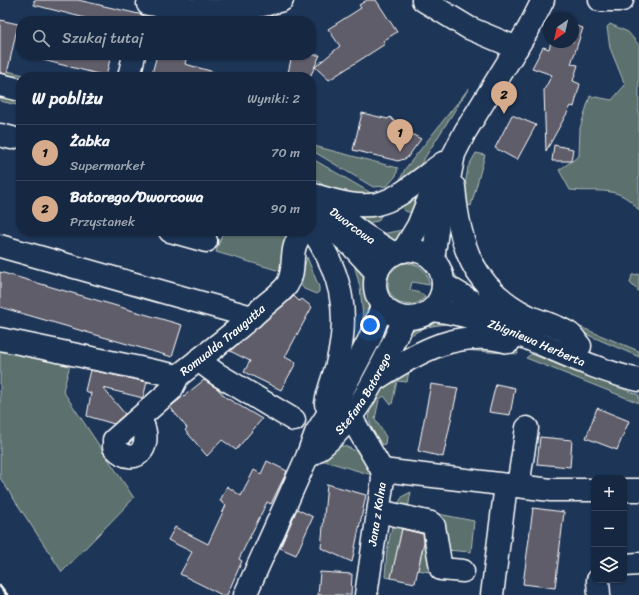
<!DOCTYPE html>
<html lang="pl">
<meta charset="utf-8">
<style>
:root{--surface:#162841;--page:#23344c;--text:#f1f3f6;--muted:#9ea6b1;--line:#35445a;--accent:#d6ab8b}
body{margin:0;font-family:Sriracha,sans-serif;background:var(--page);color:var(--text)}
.controls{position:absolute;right:12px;bottom:12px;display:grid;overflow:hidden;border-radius:8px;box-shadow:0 1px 3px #0004}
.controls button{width:36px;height:36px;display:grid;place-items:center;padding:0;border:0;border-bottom:1px solid var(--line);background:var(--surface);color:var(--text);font:20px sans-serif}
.compass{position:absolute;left:543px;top:12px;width:36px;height:36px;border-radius:50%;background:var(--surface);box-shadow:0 1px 3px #0004;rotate:214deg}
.you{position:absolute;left:370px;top:325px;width:14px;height:14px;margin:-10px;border:3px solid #fff;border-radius:50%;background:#1a73e8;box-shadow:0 0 0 6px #1a73e833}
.badge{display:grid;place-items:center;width:26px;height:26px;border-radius:50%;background:var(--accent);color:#111;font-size:13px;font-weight:700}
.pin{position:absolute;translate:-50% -33px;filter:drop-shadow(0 1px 2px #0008)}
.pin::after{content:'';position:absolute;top:21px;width:14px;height:12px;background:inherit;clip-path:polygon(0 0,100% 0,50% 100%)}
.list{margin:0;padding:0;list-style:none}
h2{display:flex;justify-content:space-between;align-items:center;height:52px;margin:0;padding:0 16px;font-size:17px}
h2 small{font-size:13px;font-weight:400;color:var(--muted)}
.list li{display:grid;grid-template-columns:26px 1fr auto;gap:12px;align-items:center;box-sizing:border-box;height:56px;padding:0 16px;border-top:1px solid var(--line)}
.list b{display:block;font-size:15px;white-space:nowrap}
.list p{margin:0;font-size:13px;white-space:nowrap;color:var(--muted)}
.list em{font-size:13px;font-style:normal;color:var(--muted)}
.icon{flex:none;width:22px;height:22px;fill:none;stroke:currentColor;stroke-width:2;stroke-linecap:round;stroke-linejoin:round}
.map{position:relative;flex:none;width:639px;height:595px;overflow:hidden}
.search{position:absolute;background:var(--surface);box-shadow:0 1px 3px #0004;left:16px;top:16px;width:300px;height:44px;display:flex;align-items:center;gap:10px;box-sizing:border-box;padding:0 14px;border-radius:16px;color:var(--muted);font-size:15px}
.panel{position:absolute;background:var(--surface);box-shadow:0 1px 3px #0004;left:16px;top:72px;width:300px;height:164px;border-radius:16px}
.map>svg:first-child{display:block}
</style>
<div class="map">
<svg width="639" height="595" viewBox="0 0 639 595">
<rect width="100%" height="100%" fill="#1d3557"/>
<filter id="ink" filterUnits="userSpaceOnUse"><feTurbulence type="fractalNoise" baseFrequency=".025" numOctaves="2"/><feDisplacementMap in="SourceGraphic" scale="8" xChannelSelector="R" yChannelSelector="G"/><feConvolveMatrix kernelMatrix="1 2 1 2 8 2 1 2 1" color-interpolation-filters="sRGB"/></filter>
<g filter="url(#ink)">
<!-- green -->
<path fill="#5b716d" stroke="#adb8b6" d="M610 24 628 32 639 45V211C620 184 598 193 570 190L559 170 579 156 580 128 590 96 612 100 625 85 610 48 607 27Z
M0 69 32 77H21V79L0 74Z
M469 88 412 178 395 190 405 169Z
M0 94 21 99V106L0 101Z
M314 146 398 168 396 176 387 186 373 187 311 150Z
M476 153 485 155 471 206 462 203 468 167Z
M311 158 378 197 367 199 327 188 311 176Z
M422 187 414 212C407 213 404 211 399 205Z
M384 211 378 221 361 224 348 212Z
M412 228 401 242H392L377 235Z
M223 231H290L280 271 216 252Z
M445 252 454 273 465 288C451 277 442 272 445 252Z
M307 257 319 287V292L316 294 304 289 300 284Z
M358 260C368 281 371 300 368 324L364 322 363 317 360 287 354 264Z
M407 263C420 264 429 271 429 285L412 282 410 290 423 294 425 297C417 306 408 306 397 302L388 290 389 274 400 264Z
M639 274V292L630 283 632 275Z
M506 291 546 313 639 351V357L519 305Z
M434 319 452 323 426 327 407 337 408 330Z
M485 342 517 350 518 354 449 349Z
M0 348 71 361 63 391 134 498 62 572 0 478Z
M531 354 639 395V403L526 358Z
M409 371 407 382 397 381 392 404 391 405 384 396 379 400 375 419 386 437 385 444 382 445C378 438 372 431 370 423 365 399 389 378 409 371Z
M344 446C361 451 365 460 372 475L318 459 337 447Z
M411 492 408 508 474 521 471 552 446 550 397 505 403 496Z
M393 521 427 526 432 548 429 572 418 570 427 528 403 523 391 578 385 577 387 550Z"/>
<!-- building -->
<path fill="#5f5d6a" stroke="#fff" d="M34 0H78L143 15 142 21H97L34 5Z
M367 0H376L397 32 383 41 385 44 329 80 315 67 340 46 328 29 361 8 359 5Z
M0 20 18 24 7 74 0 73Z
M573 25 583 28 571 64 578 65 573 81 580 84 574 107 571 106 546 151 544 90 552 75 532 68 543 47 549 49 551 42H573Z
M44 55H111L106 76 43 60Z
M157 55H187L185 64 214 72V77H151Z
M292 55H320L310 77H287Z
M362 113 388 119 390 117 404 130 421 139 407 158 398 161 353 150Z
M512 115 536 125 517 160 495 148Z
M554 145 573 149 571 161H552Z
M0 272 182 325 172 357 0 307Z
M294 296 299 301 302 299 312 307 285 357 296 363 281 390 244 372 250 361 230 351Z
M90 370 147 382 143 398 103 388 125 414 114 424 87 416 91 393 85 391Z
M204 380 218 389 225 397 262 419 236 450 222 440 207 456 185 430 187 428 170 407Z
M431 384 458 388 443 457 418 451Z
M496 384 515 388 510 415 489 412Z
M597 408 629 421 617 450 586 438Z
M540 437 572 440 570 467 537 464Z
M267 461 287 471 271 504 267 502 239 559 242 561 227 595H222L180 574 192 552 168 540 175 527 208 544 226 505 220 501 227 486 241 496 254 470 261 474Z
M327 484 366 495 352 562 321 548Z
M533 508 564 512 555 588 523 584Z
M297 509 313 517 296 555 280 548Z
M402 529 423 534 424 542 415 583 391 578Z
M320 572 352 574 351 595H318Z"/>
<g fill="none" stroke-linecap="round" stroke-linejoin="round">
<!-- minor casing -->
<g stroke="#fff" stroke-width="25">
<g id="minor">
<path d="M423 0 469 28 517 48"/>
<path d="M600 0H622"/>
<path d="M148 4C194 11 236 15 282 0"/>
<path d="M129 77 134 55"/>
<path d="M0 85 21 90"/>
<path d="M0 135 12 138"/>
<path d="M454 187C459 244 472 288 528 316 541 322 559 326 570 334 574 337 577 343 580 346"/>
<path d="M311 194C382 217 387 204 443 163"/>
<path id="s1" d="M322 203 363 234 394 254"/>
<path d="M323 220 353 247 377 273"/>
<path d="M311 229C340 270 350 310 338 360 335 375 328 389 326 404"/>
<path d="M170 231 206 241"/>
<path d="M0 246 252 317"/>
<circle cx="409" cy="284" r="34"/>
<path d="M403 251 418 226 440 171"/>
<path d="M433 260 438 223 443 209 454 154 465 132 529 28 543 0"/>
<path d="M443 284 473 302 504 316"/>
<path id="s2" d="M432 310C504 317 569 365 639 380"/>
<path id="s3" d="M0 339 178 376C207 353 237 331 264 306 271 300 281 293 287 285 298 268 286 249 304 231"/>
<path d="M198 360 217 374 294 420"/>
<path d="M376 379C416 353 460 327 509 342"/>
<path d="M339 397 382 470 383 479 366 595"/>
<path d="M139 418C156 442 137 472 114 447V440L171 390 178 376"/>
<path id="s4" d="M308 457C359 423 379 370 405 318"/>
<path d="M382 470 551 490H594"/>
<path d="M518 486 527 428"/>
<path d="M624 490H639"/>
<path d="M379 511 431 523 434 526 441 569 463 571"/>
<path d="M624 565 639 564"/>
<path d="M598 580 599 595"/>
<path d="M245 595 307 457 316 433 339 397 370 338 382 306"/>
<path d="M492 595 506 485"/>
</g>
</g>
<!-- minor -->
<use href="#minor" stroke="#1d3557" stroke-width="22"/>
<!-- rail -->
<path stroke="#fff" stroke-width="3" d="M0 586 7 595"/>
</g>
</g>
<g text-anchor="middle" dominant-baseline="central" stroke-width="3" stroke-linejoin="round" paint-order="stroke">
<!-- street labels -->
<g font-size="12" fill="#fff" stroke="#1d3557">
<text stroke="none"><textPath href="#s1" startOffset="38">Dworcowa</textPath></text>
<text stroke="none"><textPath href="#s3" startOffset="239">Romualda Traugutta</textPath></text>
<text stroke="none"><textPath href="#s2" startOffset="110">Zbigniewa Herberta</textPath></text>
<text stroke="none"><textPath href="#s4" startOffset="85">Stefana Batorego</textPath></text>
<text transform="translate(377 514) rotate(-81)">Jana z Kolna</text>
</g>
</g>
</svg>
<div class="controls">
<button>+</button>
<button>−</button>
<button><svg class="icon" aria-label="layers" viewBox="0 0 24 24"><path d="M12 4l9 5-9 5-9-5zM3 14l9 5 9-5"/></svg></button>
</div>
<svg class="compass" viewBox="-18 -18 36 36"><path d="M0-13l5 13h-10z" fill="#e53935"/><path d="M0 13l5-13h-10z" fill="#9ea6b1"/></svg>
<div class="you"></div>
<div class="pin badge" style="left:400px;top:152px">1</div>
<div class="pin badge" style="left:504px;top:114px">2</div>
<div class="search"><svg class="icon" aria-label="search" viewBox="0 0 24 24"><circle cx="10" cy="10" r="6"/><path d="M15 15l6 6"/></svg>Szukaj tutaj</div>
<section class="panel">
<h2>W pobliżu<small>Wyniki: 2</small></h2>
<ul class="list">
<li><span class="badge">1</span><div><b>Żabka</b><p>Supermarket</p></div><em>70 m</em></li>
<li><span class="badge">2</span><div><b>Batorego/Dworcowa</b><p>Przystanek</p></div><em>90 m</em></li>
</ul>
</section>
</div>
